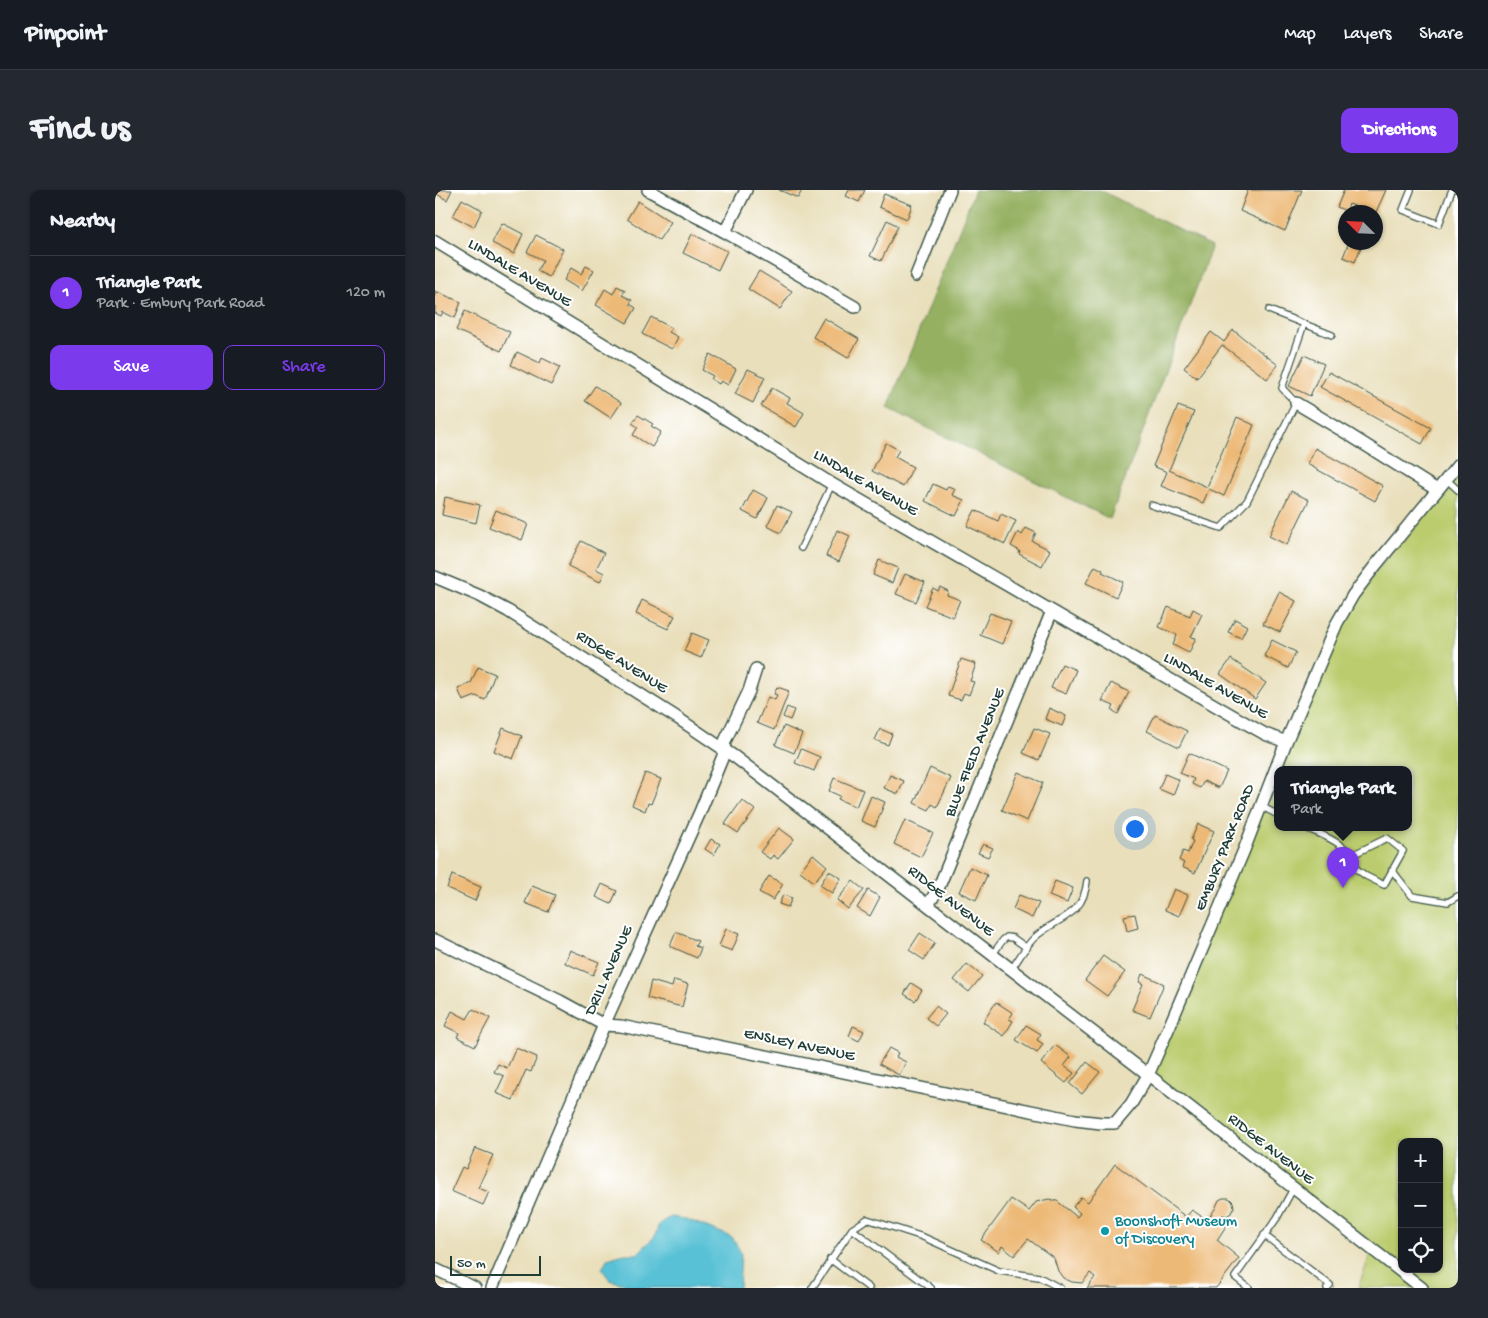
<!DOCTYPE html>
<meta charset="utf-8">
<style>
:root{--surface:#171b24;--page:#242831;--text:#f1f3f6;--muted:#9ea1a6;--line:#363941;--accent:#7c3aed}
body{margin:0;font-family:"Gochi Hand",sans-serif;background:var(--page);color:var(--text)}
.controls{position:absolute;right:15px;bottom:15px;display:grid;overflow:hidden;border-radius:10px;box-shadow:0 1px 4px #0004}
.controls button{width:45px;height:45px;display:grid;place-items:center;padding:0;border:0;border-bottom:1px solid var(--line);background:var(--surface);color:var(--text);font:25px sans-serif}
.compass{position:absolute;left:903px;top:15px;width:45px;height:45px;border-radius:50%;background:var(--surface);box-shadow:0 1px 4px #0004;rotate:294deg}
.scale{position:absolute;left:15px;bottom:12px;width:91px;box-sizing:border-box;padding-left:5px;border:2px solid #1f3d34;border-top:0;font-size:14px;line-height:18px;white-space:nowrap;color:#1f3d34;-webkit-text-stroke:4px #fff;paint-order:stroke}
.you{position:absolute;left:699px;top:638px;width:18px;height:18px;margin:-12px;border:4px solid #fff;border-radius:50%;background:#1a73e8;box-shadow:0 0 0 8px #1a73e833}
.badge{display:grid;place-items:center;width:32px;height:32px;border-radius:50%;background:var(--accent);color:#fff;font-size:16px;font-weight:700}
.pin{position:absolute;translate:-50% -41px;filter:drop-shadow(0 1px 2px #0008)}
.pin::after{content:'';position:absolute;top:26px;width:18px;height:15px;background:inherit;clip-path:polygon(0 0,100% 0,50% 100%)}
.popup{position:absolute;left:839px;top:576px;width:138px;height:65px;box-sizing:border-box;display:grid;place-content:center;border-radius:10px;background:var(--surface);filter:drop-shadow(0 1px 4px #0005);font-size:16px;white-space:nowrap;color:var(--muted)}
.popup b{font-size:19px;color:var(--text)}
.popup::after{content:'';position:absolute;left:50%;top:100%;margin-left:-10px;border:10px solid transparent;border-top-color:var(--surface)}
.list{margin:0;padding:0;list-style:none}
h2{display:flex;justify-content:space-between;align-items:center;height:65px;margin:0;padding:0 20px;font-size:21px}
h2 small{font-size:16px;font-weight:400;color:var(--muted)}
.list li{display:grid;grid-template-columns:32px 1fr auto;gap:15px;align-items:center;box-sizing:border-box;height:75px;padding:0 20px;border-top:1px solid var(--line)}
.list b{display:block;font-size:19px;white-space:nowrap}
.list p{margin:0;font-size:16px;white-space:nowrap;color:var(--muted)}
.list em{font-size:16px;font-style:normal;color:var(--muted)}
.actions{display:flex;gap:10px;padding:15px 20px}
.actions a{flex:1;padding:11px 0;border:1px solid var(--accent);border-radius:10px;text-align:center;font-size:18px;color:var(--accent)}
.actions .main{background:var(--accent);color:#fff}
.icon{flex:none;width:28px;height:28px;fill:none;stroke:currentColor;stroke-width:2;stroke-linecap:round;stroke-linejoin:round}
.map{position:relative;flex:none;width:1023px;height:1098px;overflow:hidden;border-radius:10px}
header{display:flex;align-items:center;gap:30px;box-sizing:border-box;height:70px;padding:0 25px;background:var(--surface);border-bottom:1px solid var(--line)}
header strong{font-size:24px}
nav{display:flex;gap:28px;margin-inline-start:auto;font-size:18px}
.intro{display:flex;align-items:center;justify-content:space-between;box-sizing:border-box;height:120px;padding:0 30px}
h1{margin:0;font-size:35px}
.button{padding:12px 22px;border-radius:10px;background:var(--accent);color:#fff;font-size:18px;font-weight:700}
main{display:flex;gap:30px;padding:0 30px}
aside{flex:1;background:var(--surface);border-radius:10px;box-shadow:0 1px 4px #0004}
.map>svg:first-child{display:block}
</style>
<header>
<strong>Pinpoint</strong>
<nav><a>Map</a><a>Layers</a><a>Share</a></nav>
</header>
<div class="intro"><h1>Find us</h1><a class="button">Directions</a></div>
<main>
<aside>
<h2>Nearby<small></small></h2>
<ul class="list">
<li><span class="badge">1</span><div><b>Triangle Park</b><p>Park · Embury Park Road</p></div><em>120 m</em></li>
</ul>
<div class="actions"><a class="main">Save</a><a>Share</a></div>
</aside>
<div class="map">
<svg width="1023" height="1098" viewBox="0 0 1023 1098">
<rect width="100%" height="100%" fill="#fff"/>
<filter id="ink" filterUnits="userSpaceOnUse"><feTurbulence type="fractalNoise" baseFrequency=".02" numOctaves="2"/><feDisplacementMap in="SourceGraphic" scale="10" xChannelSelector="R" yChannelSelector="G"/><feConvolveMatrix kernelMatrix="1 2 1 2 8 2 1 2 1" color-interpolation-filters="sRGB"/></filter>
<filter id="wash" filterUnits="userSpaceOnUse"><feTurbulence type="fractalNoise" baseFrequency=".0096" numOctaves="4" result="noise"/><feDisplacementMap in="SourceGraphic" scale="20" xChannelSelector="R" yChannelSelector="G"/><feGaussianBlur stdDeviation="1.12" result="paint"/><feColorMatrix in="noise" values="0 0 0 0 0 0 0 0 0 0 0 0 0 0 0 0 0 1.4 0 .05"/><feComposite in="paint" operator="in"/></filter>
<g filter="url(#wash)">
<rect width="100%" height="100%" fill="#e9dfbb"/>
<!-- green -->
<path fill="#bbcc6e" stroke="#6d8451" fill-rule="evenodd" d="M1023 275V1098H923L937 1060 713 885 902 433ZM843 579H973V637H843ZM967 952H1004V1079H967Z"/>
<!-- forest -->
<path fill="#94b061" stroke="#5a764a" d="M540 0H665L777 56 675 329 453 218Z"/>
<!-- water -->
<path fill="#59c1d5" stroke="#3c7f84" d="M235 1027 251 1029 297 1047 306 1063 304 1098H202L175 1090 167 1079 172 1069 189 1064H202L220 1046 224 1034Z"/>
<g id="blocks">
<!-- building -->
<path fill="#edb977" d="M0 0H17L12 10 0 3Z
M344 0H367L363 8Z
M414 0H430L424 12 411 6Z
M813 0H867L850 41 805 21Z
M909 0H951L941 22H927L928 19 914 14 911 21 902 17Z
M449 4 477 15 472 29 444 17Z
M27 9 47 20 39 37 18 26Z
M203 11 236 32 224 50 192 29Z
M452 30 463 36 446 71 435 66Z
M67 33 88 44 79 64 57 53Z
M257 44 292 61 283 80 248 63Z
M101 45 128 59 114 87 102 81 108 70 92 62Z
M914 52H928L920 72 908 67Z
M151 76 159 80 147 101 129 90 136 78 146 84Z
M324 81 357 101 345 119 313 99Z
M182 96 190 100 187 105 197 110 195 114 201 118 192 133 161 115 170 99 178 104Z
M0 101 26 112 20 128 8 122 6 126 0 123Z
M30 121 75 142 66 161 21 140Z
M216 127 237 138 234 142 243 147 237 159 207 144Z
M389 128 424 149 413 168 378 147Z
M798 140 843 175 832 189 787 155 762 188 749 178 776 142 789 152Z
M82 162 105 173 107 168 125 177 116 195 76 175Z
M275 164 301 179 293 195 286 191 284 194 276 189 278 186 267 180Z
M869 165 889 174 875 206 854 196Z
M313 179 330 187 318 213 300 204Z
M894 182 996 238 987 254 885 197Z
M160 196 186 213 176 228 150 211Z
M337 198 355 208 352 213 369 223 361 237 326 216Z
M743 216 759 222 734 280 772 297 802 227 819 235 789 306 774 299 768 313 726 296 732 282 718 276Z
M203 225 218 234 216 236 226 242 217 257 198 245 203 237 197 233Z
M451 253 464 260 460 267 478 277 468 297 437 281Z
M880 258 948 296 940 311 872 274Z
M498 294 511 300 513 296 520 299 517 305 529 310 521 326 490 311Z
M318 300 333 308 322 329 307 321Z
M856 301 874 310 852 355 834 346Z
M10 307 45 315 41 333 7 325Z
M342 315 357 322 346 343 332 336Z
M61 320 93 334 87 350 54 337Z
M540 320 563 331 566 324 581 331 570 354 532 336Z
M591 338 601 343 597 351 615 360 607 376 584 364 585 361 576 356 583 342 587 345Z
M402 340 415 346 404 372 391 366Z
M146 351 169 363 161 379 169 383 165 392 133 376Z
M444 370 463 378 457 393 438 385Z
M660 376 668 380 667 382 688 392 681 407 651 393Z
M470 384 490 392 481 412 461 404Z
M505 397 513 401 512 405 525 410 518 427 490 416 498 398 503 401Z
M844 402 861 411 845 442 828 434Z
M207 410 240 426 233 439 201 424Z
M733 417 755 426 758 419 767 424 756 447 761 448 754 463 738 455 742 445 724 437Z
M555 423 576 431 567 454 545 445Z
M800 429 812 436 806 448 793 442Z
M257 443 274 450 266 468 249 461Z
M837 450 861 462 853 478 829 466Z
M526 469 541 474 535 491 539 492 534 505 529 503 526 510 513 506Z
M796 469 831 493 820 509 785 484Z
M627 474 641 480 631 504 616 498Z
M43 477 60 484 50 510 41 506 28 511 23 499 36 493Z
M676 493 694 502 683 524 677 520 679 516 667 511Z
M342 497 354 501 339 540 322 533 333 507 340 510 342 505 339 504Z
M352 517 359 520 355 530 348 527Z
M614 518 631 526 627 536 610 529Z
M720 525 752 541 744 557 712 541Z
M349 536 367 544 359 563 340 555Z
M68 538 87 546 78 569 59 561Z
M599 538 615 544 604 570 588 563Z
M445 539 457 544 453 555 440 550Z
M366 559 385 567 379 581 360 573Z
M754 563 792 581 784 598 769 591 765 598 757 594 759 589 745 583Z
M495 578 516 588 502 617 497 614 494 620 479 613Z
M583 582 608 593 592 631 567 620Z
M210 583 226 589 216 614 213 613 210 621 197 615Z
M730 584 744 590 738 605 724 599Z
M455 585 469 591 463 604 449 598Z
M399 588 428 600 421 617 403 609 405 606 394 601Z
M436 606 450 612 440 637 426 631Z
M307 610 320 620 303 643 290 634Z
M470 630 498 643 486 667 459 654Z
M763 634 779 641 760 683 747 677 749 673 744 670 748 661 753 663 758 651 756 650Z
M344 638 359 649 343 669 338 665 335 669 325 662Z
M276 649 285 654 279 665 270 659Z
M548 654 558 658 553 667 543 663Z
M378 664 392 676 379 692 365 681Z
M535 677 552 685 541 710 524 702Z
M394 681 406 688 397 703 385 695Z
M17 685 46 697 40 711 12 698Z
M334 686 348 694 338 710 324 702Z
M418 691 429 700 413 719 402 710Z
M620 691 638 698 632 713 614 706Z
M167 694 182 701 176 714 161 707Z
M97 696 120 705 113 722 90 713Z
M739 699 753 705 744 726 730 720Z
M433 700 445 707 435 726 422 718Z
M348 705 357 708 353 717 344 714Z
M584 705 604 713 597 728 578 719Z
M700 724 703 738 692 741 689 726Z
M291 739 304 744 297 761 284 756Z
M241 742 263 751 260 756 266 758 262 768 235 756Z
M485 743 500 753 489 770 474 760Z
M135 760 164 772 158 785 130 773Z
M668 766 690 782 672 806 650 790Z
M532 774 547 786 534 802 519 790Z
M707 784 729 794 715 827 697 820 708 794 704 792Z
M239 790 253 794 247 817 212 808 216 791 237 797Z
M476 793 487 800 480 811 469 804Z
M561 812 578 823 574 829 578 831 569 846 548 832Z
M501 816 511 824 501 836 491 828Z
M38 819 55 828 40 856 22 847 24 843 10 836 17 821 32 829Z
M591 835 606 844 602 850 608 854 602 863 581 850Z
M418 836 429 841 424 851 414 846Z
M620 855 636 867 629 876 639 883 631 893 606 873Z
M81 858 102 867 96 882 91 880 78 910 61 903 69 886 59 882 63 874 72 878Z
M454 858 463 863 461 867 471 872 464 885 444 874Z
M652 872 665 882 647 904 635 894Z
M40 958 58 965 43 998 54 1002 48 1015 16 1001 27 977 31 979Z
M680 974 751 1027 757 1020 772 1030 780 1019 784 1010 788 1008H794L798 1012 799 1017 796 1023 792 1026 787 1025 785 1028 793 1033 782 1050 804 1068 781 1098H652L660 1087 655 1083 647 1093 637 1092 628 1088 623 1081 619 1068 593 1049 579 1066 567 1056 564 1062 546 1050 576 1009 594 1021 601 1012 614 1009 622 1011 642 1027 645 1023 638 1017 646 1007 653 1012Z"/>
</g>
</g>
<g filter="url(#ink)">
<use href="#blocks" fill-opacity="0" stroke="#3d5548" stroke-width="1"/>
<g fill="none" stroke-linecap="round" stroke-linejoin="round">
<!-- lane casing -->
<g stroke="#3d5548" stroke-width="8">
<path id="lane" d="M976 0 968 20 1004 34 1017 0
M834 120 897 145
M1011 289 1023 300
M716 315 786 338 812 311 861 213 847 198 869 134
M366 358 397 294
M826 616 843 625
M868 637C886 644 904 651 917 665
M952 648 968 661 949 695 931 686 912 672 917 665Z
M957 680 977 706 1013 712 1023 706
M557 765 568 750 572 747 578 748 592 758
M576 780C583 770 590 757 599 748 623 726 648 728 652 691
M417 1039 496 1098
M829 1045 895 1095 892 1098
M395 1069 434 1098
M377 1098 417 1039 432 1029 488 1047 564 1081 604 1087 625 1098
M814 1098 800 1087 842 1028 858 999"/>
</g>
<!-- street casing -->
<g stroke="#3d5548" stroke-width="14">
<path id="street" d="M213 0 290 42 311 0
M290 42 420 117
M0 51 397 294 814 535 830 544 851 552
M481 86 515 0
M861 213 913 244 1002 300
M0 387 45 406 73 421 241 527 300 567 702 876 987 1098
M493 715 503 699 617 421
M0 750 125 811 169 835 186 836 640 930 666 933H680L696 914 713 885 735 835 809 660 851 552 902 433 918 405 940 376 1023 275
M0 1079 40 1098
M57 1098 169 835 265 622 288 566 290 551 314 501 321 479"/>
</g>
<!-- lane -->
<use href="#lane" stroke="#fff" stroke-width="5.5"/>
<!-- street -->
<use href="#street" stroke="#fff" stroke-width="11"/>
</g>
</g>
<!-- markers -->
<circle fill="#0f9aa8" stroke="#fff" stroke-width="2" cx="670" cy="1041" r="5"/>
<g text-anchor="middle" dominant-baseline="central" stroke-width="4" stroke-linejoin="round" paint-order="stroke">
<!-- street labels -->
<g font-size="16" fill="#1f3d34" stroke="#fff">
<text transform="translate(84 84) rotate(31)">LINDALE AVENUE</text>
<text transform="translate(430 294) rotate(30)">LINDALE AVENUE</text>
<text transform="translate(186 473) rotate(32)">RIDGE AVENUE</text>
<text transform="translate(780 497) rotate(30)">LINDALE AVENUE</text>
<text transform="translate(541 563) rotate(-68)">BLUE FIELD AVENUE</text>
<text transform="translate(791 658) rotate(-68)">EMBURY PARK ROAD</text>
<text transform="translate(515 712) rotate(38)">RIDGE AVENUE</text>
<text transform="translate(175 781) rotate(-66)">DRILL AVENUE</text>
<text transform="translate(364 856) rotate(12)">ENSLEY AVENUE</text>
<text transform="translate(835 960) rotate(38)">RIDGE AVENUE</text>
</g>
<!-- culture labels -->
<g font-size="16" fill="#0d838f" stroke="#fff" text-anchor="start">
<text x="680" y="1032">Boonshoft Museum<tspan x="680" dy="18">of Discovery</tspan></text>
</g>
</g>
</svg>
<div class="controls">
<button>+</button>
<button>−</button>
<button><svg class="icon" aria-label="locate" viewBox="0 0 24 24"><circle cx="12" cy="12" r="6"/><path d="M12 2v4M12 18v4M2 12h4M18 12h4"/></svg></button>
</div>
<svg class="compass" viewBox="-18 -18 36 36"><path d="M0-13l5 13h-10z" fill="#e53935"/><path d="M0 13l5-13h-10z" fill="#9ea1a6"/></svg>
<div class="scale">50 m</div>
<div class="you"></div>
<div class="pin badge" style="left:908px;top:698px">1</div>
<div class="popup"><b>Triangle Park</b>Park</div>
</div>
</main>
